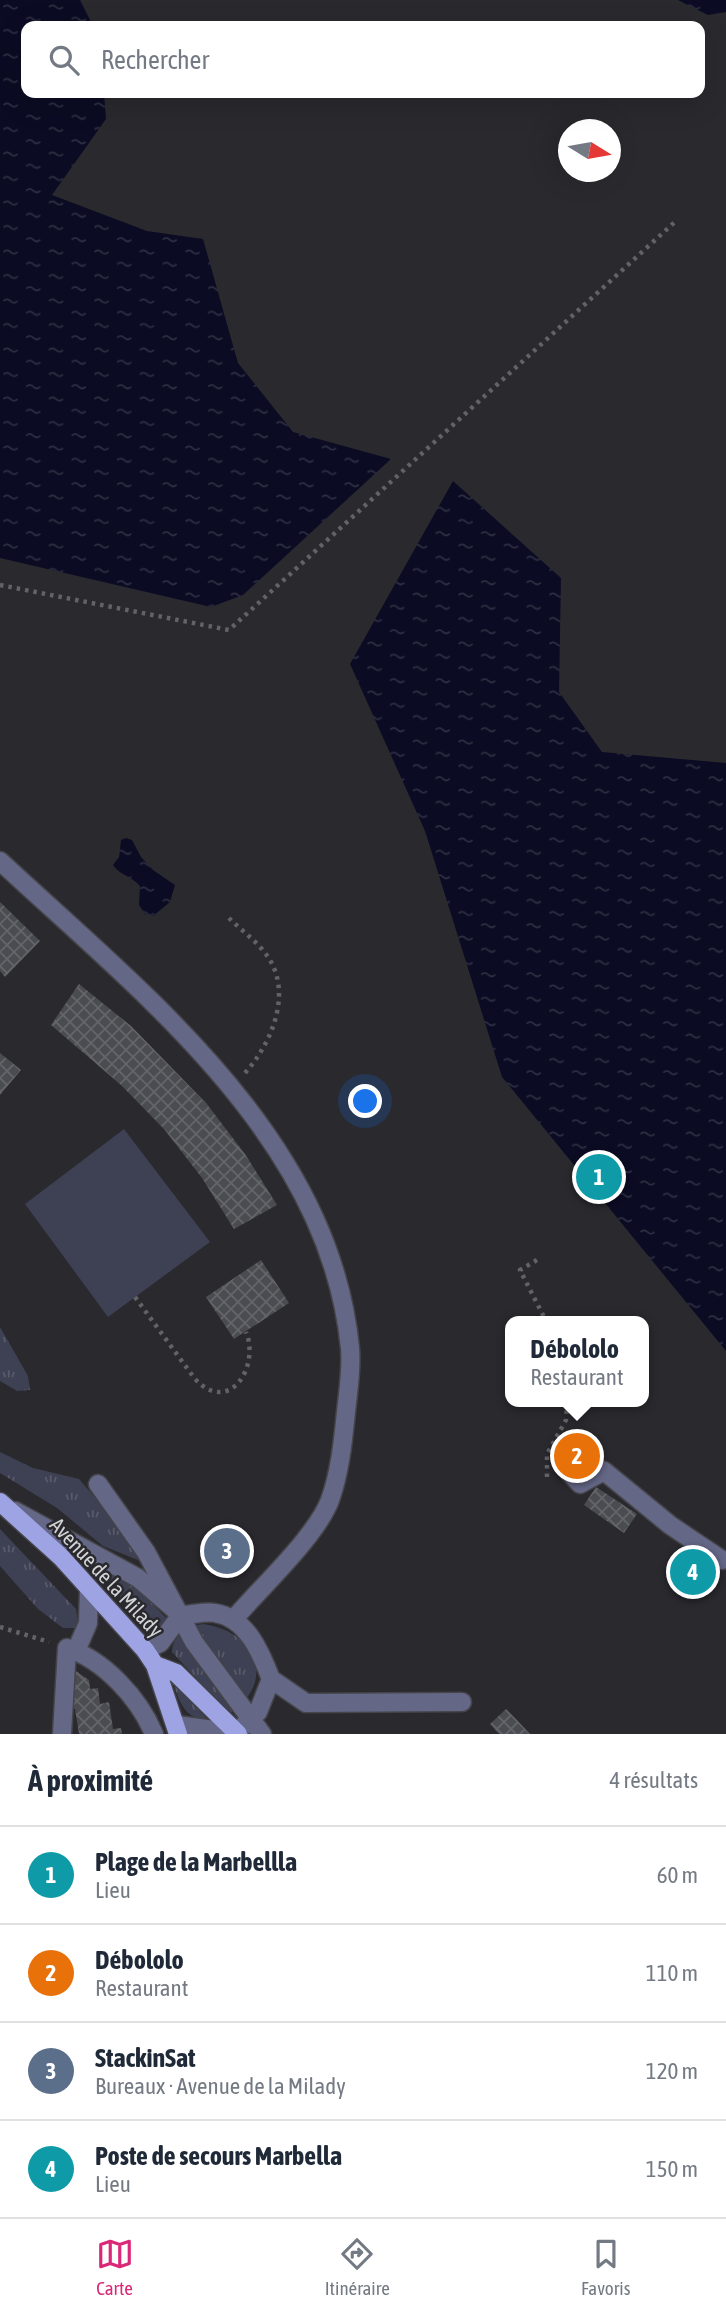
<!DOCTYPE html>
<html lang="fr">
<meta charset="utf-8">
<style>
:root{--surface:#fff;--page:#f2f2f3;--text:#1f2937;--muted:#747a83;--line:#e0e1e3;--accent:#db2777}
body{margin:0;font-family:"Asap Condensed",sans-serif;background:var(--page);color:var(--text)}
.compass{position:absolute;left:558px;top:119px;width:63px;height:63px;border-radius:50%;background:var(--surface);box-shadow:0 7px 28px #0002;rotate:101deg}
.you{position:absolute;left:366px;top:1102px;width:24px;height:24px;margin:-18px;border:5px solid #fff;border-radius:50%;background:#1a73e8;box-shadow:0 0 0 10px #1a73e833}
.badge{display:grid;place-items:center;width:46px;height:46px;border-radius:50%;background:var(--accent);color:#fff;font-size:23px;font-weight:700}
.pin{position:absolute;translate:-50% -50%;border:4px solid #fff;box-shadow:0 2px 7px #0006}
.popup{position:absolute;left:505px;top:1316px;width:144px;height:91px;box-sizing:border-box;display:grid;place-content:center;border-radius:14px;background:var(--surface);filter:drop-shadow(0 2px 5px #0005);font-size:23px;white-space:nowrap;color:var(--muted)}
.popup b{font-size:26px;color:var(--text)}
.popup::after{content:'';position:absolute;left:50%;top:100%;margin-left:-14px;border:14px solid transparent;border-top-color:var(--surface)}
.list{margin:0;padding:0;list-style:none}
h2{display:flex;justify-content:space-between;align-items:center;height:91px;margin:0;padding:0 28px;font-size:30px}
h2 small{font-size:23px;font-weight:400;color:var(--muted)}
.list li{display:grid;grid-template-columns:46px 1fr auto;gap:21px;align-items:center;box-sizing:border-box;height:98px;padding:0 28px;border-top:2px solid var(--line)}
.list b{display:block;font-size:26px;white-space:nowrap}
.list p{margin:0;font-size:23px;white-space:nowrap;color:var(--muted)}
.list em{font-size:23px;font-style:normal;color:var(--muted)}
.icon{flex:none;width:38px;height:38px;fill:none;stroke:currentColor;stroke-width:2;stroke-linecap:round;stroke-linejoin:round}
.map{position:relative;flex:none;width:726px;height:1734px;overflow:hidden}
.search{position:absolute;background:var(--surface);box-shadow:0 7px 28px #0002;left:21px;right:21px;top:21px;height:77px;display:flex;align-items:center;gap:18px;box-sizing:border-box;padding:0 24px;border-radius:14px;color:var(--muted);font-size:26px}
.sheet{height:483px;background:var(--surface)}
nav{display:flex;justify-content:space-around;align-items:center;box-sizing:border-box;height:98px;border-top:2px solid var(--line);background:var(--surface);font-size:19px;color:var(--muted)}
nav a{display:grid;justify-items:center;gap:4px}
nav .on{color:var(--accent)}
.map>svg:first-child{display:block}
</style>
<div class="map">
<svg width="726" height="1734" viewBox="0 0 726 1734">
<defs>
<pattern id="grass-tufts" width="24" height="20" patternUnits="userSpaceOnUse" patternTransform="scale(1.75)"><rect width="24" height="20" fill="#3e4053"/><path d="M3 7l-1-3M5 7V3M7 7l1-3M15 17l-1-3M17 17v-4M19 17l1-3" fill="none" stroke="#595b6b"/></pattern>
<pattern id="water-ripples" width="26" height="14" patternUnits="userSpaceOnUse" patternTransform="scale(1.75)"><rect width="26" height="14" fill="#0b0b23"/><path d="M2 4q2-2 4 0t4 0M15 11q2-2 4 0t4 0" fill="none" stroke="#2e2e42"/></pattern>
<pattern id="building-cross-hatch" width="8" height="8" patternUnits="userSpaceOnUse" patternTransform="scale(1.75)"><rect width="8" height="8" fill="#4b4c51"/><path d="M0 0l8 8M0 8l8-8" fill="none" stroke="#646569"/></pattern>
</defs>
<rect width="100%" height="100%" fill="#29292e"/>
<!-- grass -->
<path fill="url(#grass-tufts)" d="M0 1327 28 1376 30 1390 17 1391 0 1381Z
M0 1452 33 1468 79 1479 124 1531 136 1549 138 1560 103 1546 57 1508 0 1473Z
M0 1529 76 1609 78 1621 75 1628H63L38 1609 0 1566Z
M91 1564 139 1590 168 1620 158 1636 154 1635Z
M203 1624C256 1631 278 1682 229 1714L172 1652C173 1635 187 1626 203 1624Z
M177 1686 210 1722C187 1718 182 1708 174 1687Z"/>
<!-- garden -->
<path fill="#3e4053" d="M124 1129 210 1242 108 1317 25 1204Z"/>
<!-- water -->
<path fill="url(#water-ripples)" d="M0 0H80L93 26H26V93H104L106 119 52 195 147 231 203 239 238 363 293 432 391 459 243 595 211 607 0 558Z
M678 0H726V12L708 15Z
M453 481 561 578 559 692 602 752 726 763V1351L502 1077 425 831 350 664Z
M126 838 132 840 141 857 153 870 175 885 170 902 153 916 145 914 139 905 140 886C132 876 119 875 113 865L119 857 121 840Z"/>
<!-- building -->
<path fill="url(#building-cross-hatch)" d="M0 902 40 941 5 977 0 971Z
M79 984 131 1026 206 1103 245 1154 277 1205 234 1229 202 1178 164 1129 121 1085 51 1025Z
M0 1053 21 1070 0 1095Z
M261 1260 289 1303 234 1339 206 1297Z
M584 1432 597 1443 580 1465 566 1453Z
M596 1487 637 1514 624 1533 584 1505Z
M223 1529 229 1535 232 1531 244 1544 237 1552 238 1557 218 1571 206 1559 209 1555 203 1549Z
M692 1554 712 1569 694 1590 675 1576Z
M73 1669 89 1680 90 1689 98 1688 100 1704 109 1702 113 1729 121 1728 122 1734H79L75 1709 71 1706Z
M506 1709 515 1718 530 1734H499L490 1724Z"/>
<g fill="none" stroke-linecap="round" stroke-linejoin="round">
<!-- minor casing -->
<g stroke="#444449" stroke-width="21">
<path id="minor" d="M0 861C144 995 329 1137 350 1348 352 1369 348 1392 346 1412 343 1441 340 1472 330 1500 316 1537 260 1588 234 1619
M570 1473 580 1484 604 1471 670 1525 722 1560
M98 1484 146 1552 194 1642 262 1734
M15 1511 138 1578 181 1615C192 1615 205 1611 215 1613 247 1618 261 1653 271 1679L258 1712 236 1733 177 1725
M145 1650 160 1643 181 1615
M76 1651 88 1623 89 1589
M271 1679 306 1703 462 1702
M62 1734 67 1648C104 1660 139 1698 154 1734"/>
</g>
<!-- major casing -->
<g stroke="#444449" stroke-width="21">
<path id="major" d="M0 1502 61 1557 145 1650 155 1665 178 1734
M155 1665 176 1673 238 1734"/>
</g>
<!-- path -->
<path stroke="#626367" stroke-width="4.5" stroke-dasharray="3.5 5" stroke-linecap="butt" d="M0 585 229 630 677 220
M229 918C242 931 258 942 268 957 293 994 271 1044 245 1073
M537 1260 520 1270 546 1321
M135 1297 195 1379C230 1416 260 1366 246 1332
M547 1477V1454L566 1420 567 1402
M0 1627 49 1642"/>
<!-- minor -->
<use href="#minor" stroke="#646786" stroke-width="18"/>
<!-- major -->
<use href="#major" stroke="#9ea3e3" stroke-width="18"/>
</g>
<g text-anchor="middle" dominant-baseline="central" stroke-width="5" stroke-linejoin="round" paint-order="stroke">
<!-- street labels -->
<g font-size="21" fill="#d3d4d7" stroke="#29292e">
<text transform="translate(107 1577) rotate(47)">Avenue de la Milady</text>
</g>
</g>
</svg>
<svg class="compass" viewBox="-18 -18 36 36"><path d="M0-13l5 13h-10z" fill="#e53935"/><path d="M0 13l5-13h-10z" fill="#747a83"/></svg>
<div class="you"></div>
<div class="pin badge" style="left:599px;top:1177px;background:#0f9aa8">1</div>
<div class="pin badge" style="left:577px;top:1456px;background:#e8710a">2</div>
<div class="popup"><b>Débololo</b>Restaurant</div>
<div class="pin badge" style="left:227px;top:1551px;background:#5c6f8a">3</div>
<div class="pin badge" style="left:693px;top:1572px;background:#0f9aa8">4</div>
<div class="search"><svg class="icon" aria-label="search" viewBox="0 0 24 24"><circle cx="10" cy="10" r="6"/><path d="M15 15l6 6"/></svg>Rechercher</div>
</div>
<section class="sheet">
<h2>À proximité<small>4 résultats</small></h2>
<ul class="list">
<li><span class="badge" style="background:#0f9aa8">1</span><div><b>Plage de la Marbellla</b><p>Lieu</p></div><em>60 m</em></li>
<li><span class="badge" style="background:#e8710a">2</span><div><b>Débololo</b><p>Restaurant</p></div><em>110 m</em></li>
<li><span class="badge" style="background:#5c6f8a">3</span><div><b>StackinSat</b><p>Bureaux · Avenue de la Milady</p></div><em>120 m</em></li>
<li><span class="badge" style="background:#0f9aa8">4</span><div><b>Poste de secours Marbella</b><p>Lieu</p></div><em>150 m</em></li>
</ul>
</section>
<nav>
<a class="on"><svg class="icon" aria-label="map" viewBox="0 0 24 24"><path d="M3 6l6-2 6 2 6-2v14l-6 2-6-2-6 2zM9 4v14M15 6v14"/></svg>Carte</a>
<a><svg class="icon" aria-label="directions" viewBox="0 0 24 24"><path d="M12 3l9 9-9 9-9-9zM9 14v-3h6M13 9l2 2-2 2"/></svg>Itinéraire</a>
<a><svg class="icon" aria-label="saved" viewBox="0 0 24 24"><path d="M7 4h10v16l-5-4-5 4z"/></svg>Favoris</a>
</nav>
